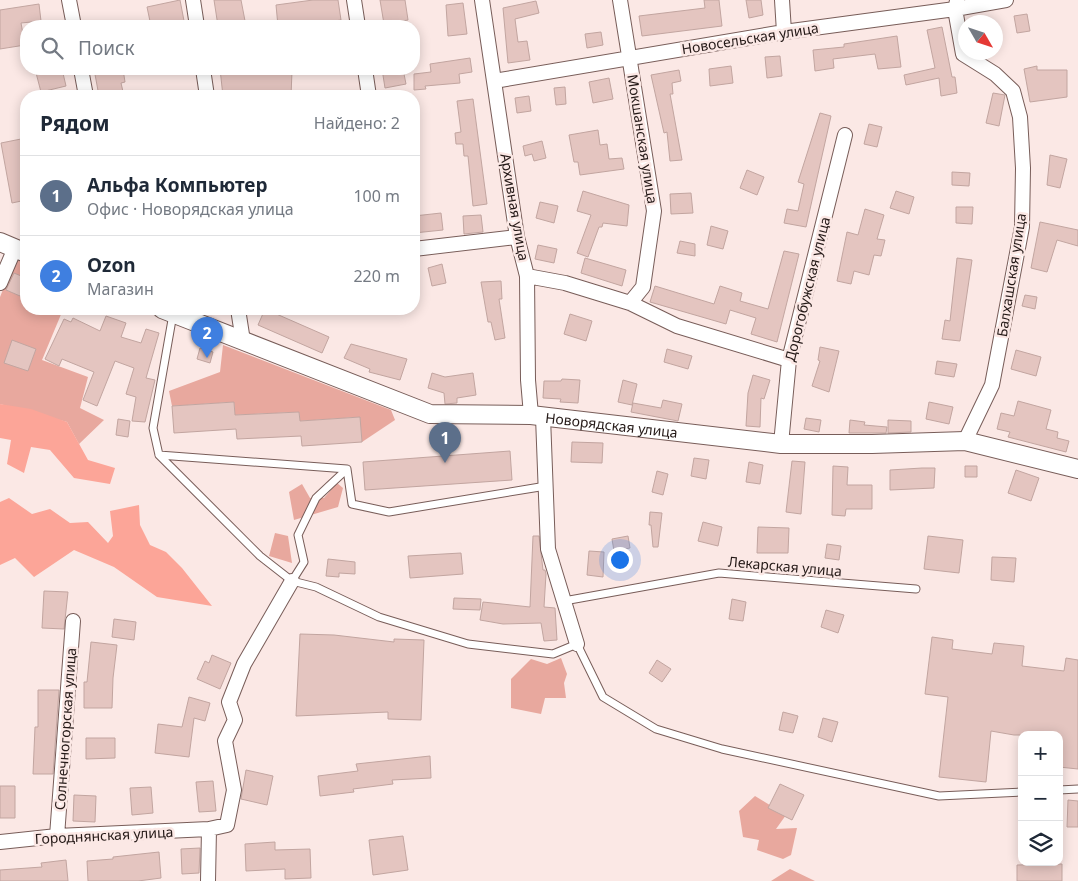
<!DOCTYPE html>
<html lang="ru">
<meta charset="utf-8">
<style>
:root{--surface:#fff;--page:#f2f2f3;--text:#1f2937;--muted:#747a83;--line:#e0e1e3;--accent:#7c3aed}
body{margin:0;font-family:"Noto Sans",sans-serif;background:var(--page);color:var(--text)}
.controls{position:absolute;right:15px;bottom:15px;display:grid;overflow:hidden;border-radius:10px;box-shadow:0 2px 12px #0003}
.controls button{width:45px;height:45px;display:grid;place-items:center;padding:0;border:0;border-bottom:1px solid var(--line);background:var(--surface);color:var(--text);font:25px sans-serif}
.compass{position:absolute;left:958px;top:15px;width:45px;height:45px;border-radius:50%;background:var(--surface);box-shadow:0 2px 12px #0003;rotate:129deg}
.you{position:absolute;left:619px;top:559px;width:18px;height:18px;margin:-12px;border:4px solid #fff;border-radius:50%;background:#1a73e8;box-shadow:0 0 0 8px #1a73e833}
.badge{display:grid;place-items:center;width:32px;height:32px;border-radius:50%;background:var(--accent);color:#fff;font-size:16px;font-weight:700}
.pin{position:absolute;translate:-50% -41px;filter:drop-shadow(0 1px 2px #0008)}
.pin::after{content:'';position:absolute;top:26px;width:18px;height:15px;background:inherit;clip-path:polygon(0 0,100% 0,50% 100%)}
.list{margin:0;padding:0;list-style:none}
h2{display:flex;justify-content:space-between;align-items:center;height:65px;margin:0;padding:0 20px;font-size:21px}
h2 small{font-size:16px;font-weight:400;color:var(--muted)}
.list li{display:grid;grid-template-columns:32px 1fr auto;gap:15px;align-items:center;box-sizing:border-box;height:80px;padding:0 20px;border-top:1px solid var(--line)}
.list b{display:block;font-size:19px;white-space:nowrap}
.list p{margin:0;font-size:16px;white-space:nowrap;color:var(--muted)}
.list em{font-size:16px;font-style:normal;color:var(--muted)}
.icon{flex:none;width:28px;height:28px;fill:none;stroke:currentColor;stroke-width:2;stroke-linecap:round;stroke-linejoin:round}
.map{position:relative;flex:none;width:1078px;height:881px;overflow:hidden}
.search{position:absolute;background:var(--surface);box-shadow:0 2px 12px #0003;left:20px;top:20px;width:400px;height:55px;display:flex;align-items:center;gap:12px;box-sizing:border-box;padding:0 18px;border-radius:20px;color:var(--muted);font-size:19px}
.panel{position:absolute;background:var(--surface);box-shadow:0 2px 12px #0003;left:20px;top:90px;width:400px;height:225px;border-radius:20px}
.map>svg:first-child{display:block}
</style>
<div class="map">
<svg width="1078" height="881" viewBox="0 0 1078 881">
<rect width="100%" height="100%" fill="#fbe8e5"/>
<!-- green -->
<path fill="#e8a89e" d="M16 257 26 262V309H71L68 314 62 312 42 360 88 377 80 408 104 420 79 444 67 422 0 404V297Z
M223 345 391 410 395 420 362 442 359 417 300 421 299 412 235 415 234 402 172 406 169 391 220 372Z
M337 483 343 488 338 507 294 520 289 492 302 484 310 498H324Z
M275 533 288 536 292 563 269 556Z
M561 658 567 674 564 683 566 698H545L541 714 511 708V679L531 659 547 664Z
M755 796 786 815 776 829 797 828 791 855 783 859 757 850 759 840 743 837 739 811Z
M790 869 815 881H771Z"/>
<!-- forest -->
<path fill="#fca598" d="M0 404 31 409 67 422 88 460 115 468 110 484 74 478 50 450 31 447 24 473 7 464 11 440 0 438Z
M9 498 32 514 50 509 70 523 88 522 108 543 113 536 110 511 139 505 140 525 150 545 166 552 182 568 212 606 157 597 114 567 74 550 34 577 15 558 0 565V502Z"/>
<!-- building -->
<path fill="#e4c5c0" stroke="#c2a5a0" d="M180 0 185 26H151L147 7Z
M214 0H241L246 26H218Z
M313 0H338L341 20 300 26H278L276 5Z
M380 0H405L408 20 384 24Z
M704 0H719L722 26 642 36 639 16 705 8Z
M746 0H761L763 15 749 18Z
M536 1 539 13 515 19 518 42 527 41 530 60 508 63 503 8Z
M463 3 467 34 448 36 446 5Z
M39 4 41 21 21 23 25 45 0 49V10Z
M1027 14 1030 31 1017 33 1014 16Z
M942 27 952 77H955L957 93 941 96 939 78 906 85 904 75 935 68 927 30Z
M601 32 603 45 587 48 585 34Z
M897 36 901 67 878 69 875 54 833 59 834 68 815 71 813 50 844 47V44Z
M780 56 782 76 767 78 765 57Z
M470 58 472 72 459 74 460 83 425 86 426 89 414 90V74L431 72 430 64Z
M731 66 733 83 710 86 709 69Z
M1037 66V70H1067V97L1030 102 1024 69Z
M35 69H62L66 86 41 92Z
M94 69H123L125 82 121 83 124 96H99Z
M220 69H280L281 72 292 71 291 96H223Z
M382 69H403L406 84 385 88Z
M679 70 681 81 672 83 673 94H670L682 160 670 161 667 132 664 133 651 75Z
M609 78 613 99 593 103 589 82Z
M565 87 566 104 556 105 554 88Z
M993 93 1005 95 999 126 986 123Z
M529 96 531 111 517 113 515 98Z
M473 99 487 204 473 206 468 156H464L463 144H456L455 133 461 132 457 101Z
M820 113 831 116 806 227 784 223 787 209 798 211 804 184 798 182Z
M869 124 882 127 877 147 864 144Z
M598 130 600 145 607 144 609 159 622 158 624 169 580 175 578 162H574L569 135Z
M26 138V166L23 167 26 200 12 203 1 143Z
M542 141 546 158 534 161 532 154 525 156 523 146Z
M1050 155 1067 159 1060 188 1047 185Z
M747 170 764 177 757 195 740 188Z
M952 172 970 173 969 186 952 185Z
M583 191 629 205 627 226 603 223 602 227H599L588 257 577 253 591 215 577 211Z
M896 191 914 197 909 214 890 208Z
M691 193 693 213 671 214 670 194Z
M540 202 558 206 554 223 536 218Z
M956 207H973L972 224 956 223Z
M865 209 884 215 877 239 885 240 881 256 874 255 869 275 854 271 851 284 837 281 847 232 858 235Z
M441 213 443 230 414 233V216Z
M481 215 483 232 464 234 463 216Z
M1040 222 1078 230V246L1057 240 1047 272 1031 268Z
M711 226 728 231 723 249 707 245Z
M680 241 695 244V256L677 253Z
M538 245 557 249 554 263 535 259Z
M784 251 799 254 777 342 751 334 756 318 730 310 726 324 650 302 655 286 714 304 720 286 742 293 740 301 768 309Z
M585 258 626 270 622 286 581 273Z
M957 258 972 260 960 341 942 339 945 320 950 321Z
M442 264 446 283 432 286 428 268Z
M14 273 26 278 20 296 6 290Z
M501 281 502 299H499L505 338 495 340 491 322H488L481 282Z
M1025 295 1037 297 1035 309 1022 306Z
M265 309 329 337 322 353 258 325Z
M570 314 592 321 586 341 564 334Z
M106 316 126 323 121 337 141 343 146 329 159 333 146 378 155 380 145 422 132 421 136 397 126 394 134 368 115 361 97 406 83 400 94 372 62 359 59 366 45 359 64 319 71 322 73 318 100 331Z
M12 340 36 349 28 371 4 363Z
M351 344 407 359 400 380 369 372 370 369 344 358Z
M820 347 839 351 829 392 812 386 820 361 818 360Z
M200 348 213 352 210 363 197 359Z
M667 349 692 356 688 369 664 362Z
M1016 350 1041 357 1036 376 1011 369Z
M937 361 957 364 954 377 935 374Z
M432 373 445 377 473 373 476 395 457 398V403L445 404 444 393 428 388Z
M753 375 770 380 764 399 761 398 760 427 746 426 748 393Z
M562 379 580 380 578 403 560 402 561 399 543 398 544 381H561Z
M623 380 637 384 632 405 618 402Z
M663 400 682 404 678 421 631 412 633 403 661 408Z
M1018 401 1051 410 1046 429 1058 432 1057 438 1069 441 1066 452 1008 437 1010 432 997 429 1001 413 1014 416Z
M234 402 235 415 299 412 300 421 360 417 362 442 302 446 301 436 237 439 236 429 174 433 172 406Z
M929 402 953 407 949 424 926 419Z
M806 418 821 420 819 432 804 429Z
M118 419 130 421 128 437 116 435Z
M850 420 865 422 864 425 887 427 886 433H849Z
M888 420 911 421V432L888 433Z
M572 442 603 443 602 463 571 462Z
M510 451 512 480 365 490 363 462Z
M694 458 709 460 706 479 691 476Z
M792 461 805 462 801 514 786 512Z
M749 462 763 465 760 484 746 482Z
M833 466 848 467 847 485H872V509H846L845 516 832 515Z
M965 466H977V477H965Z
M922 468H935L934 488 890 490V470Z
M1016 470 1039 478 1031 501 1008 493Z
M657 471 668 474 663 495 652 492Z
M650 512 662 513 658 547H653L651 525H649Z
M703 522 722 527 718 546 698 541Z
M758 527 789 528 788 553H757Z
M533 536H539L543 570H545L546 574 544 607 555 608 557 640 544 641 541 623 503 624 480 620 483 602 530 607Z
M628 536 630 548 614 551 612 539Z
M928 536 963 540 959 573 924 569Z
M827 544 841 546 839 560 825 558Z
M589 551 604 552 603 577 587 575Z
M461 553 463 574 410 578 408 556Z
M992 557 1016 558 1014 582 991 580Z
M328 559 355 562V574L339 573V577L326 576Z
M44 591 68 592 64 629 42 628Z
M454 598 481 599 480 610 453 609Z
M732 599 746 602 743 621 729 619Z
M826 610 844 615 838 633 821 627Z
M114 619 136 622 134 640 112 637Z
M300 634 334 635 394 642V639L424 640 421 720 388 719V712L296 716Z
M932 637 953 640 952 649 992 654 994 643 1024 646 1022 666 1064 671 1066 658 1078 660V769L1059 767V735H1014L991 731 986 782 939 777 948 697 925 694Z
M91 642 117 645 113 678 112 708H84V682H87Z
M212 655 231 663 220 689 197 679 205 661 209 663Z
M657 660 671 669 662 682 649 673Z
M38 690H59L53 774H33L35 727H38Z
M189 697 210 703 205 721 194 718 189 757 155 753 158 724 182 727Z
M783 712 798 716 793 733 779 730Z
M823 718 838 722 832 742 818 737Z
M86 738H115V758L86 759Z
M430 756 431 778 392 780 393 784 353 789 354 792 320 796 318 776 358 771 356 764Z
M246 770 273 776 267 805 241 799Z
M213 781 216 811 199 812 196 782Z
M780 784 804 795 792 820 768 808Z
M0 786H15V818H0Z
M151 787 153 813 132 815 130 788Z
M74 795 96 796 95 822 73 821Z
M1068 800 1078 801V827H1067Z
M403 836 408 870 373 875 369 840Z
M275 842V850L310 849 311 878 285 879V869L246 871 245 844Z
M200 848 199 873 182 874 181 849Z
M159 852 161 878 138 881H88L87 861 113 859V857Z
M66 860 68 881H0V870L42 867 41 863Z
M1062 864V881H1017V865Z"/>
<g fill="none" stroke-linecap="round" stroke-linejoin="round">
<!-- service casing -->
<g stroke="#785d59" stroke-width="9">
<path id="service" d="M173 314 153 428 159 455 347 469 316 498 298 535 304 562 292 581
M159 455 260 556 292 581 316 587 379 617 468 644 553 654 577 644 603 697 656 729 722 749 939 796 1022 792
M347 469 352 504 389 512 546 486
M564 601 719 573 916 589
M1059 790 1078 789"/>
</g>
<!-- minor casing -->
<g stroke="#785d59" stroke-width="16">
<path id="minor" d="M69 0 74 26
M193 0 197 26
M354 0 358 26
M482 0 517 237 527 276 528 380 531 415
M620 0 654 211 643 287 630 303
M782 0 784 32
M957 1 955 9 963 54 995 74 1013 91 1020 117 1023 168 1022 227 992 385 965 441
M81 69 86 96
M203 69 207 96
M365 69 369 96
M494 81 784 32 955 9 1006 0
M414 249 517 237
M527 276 565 283 630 303 677 326 789 360
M0 283 15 248
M238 309 243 341
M543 417 548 549 577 644
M781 444 789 360 845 135
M57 836 73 621
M0 842 57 836 209 829 227 825 234 790 225 741 235 720 229 702 244 664 292 581
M208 881 209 829"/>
</g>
<!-- tertiary casing -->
<g stroke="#785d59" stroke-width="20">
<g id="tertiary">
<path d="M0 242 26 253"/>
<path id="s1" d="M162 309 430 414 531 415 781 444H872L965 441 1078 469"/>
</g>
</g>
<!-- service -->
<use href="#service" stroke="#fff" stroke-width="7"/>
<!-- minor -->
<use href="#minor" stroke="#fff" stroke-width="14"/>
<!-- tertiary -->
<use href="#tertiary" stroke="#fff" stroke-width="18"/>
</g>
<g text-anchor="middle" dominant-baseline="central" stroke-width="5" stroke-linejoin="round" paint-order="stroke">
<!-- street labels -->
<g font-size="14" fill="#241917" stroke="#fbe8e5">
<text transform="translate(750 38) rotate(-9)">Новосельская улица</text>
<text transform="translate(643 139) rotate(81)">Мокшанская улица</text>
<text transform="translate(515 207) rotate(80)">Архивная улица</text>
<text transform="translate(1011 275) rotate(-81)">Балхашская улица</text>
<text transform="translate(807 289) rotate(-76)">Дорогобужская улица</text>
<text stroke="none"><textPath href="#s1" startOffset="470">Новорядская улица</textPath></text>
<text transform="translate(785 566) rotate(5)">Лекарская улица</text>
<text transform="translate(65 729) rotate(-86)">Солнечногорская улица</text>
<text transform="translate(104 835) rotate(-3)">Городнянская улица</text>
</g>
</g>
</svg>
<div class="controls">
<button>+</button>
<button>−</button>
<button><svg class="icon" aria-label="layers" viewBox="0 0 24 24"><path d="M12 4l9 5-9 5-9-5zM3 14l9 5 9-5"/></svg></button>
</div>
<svg class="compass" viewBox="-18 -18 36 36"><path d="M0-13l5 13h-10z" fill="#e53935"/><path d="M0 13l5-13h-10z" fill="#747a83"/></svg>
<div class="you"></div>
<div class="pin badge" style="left:445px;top:463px;background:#5c6f8a">1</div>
<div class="pin badge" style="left:207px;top:358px;background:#3f7fe0">2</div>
<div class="search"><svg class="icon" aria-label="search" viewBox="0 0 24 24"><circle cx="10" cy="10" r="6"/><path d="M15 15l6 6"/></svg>Поиск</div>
<section class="panel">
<h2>Рядом<small>Найдено: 2</small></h2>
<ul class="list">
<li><span class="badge" style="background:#5c6f8a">1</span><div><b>Альфа Компьютер</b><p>Офис · Новорядская улица</p></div><em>100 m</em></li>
<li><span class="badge" style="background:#3f7fe0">2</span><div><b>Ozon</b><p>Магазин</p></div><em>220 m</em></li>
</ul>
</section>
</div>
